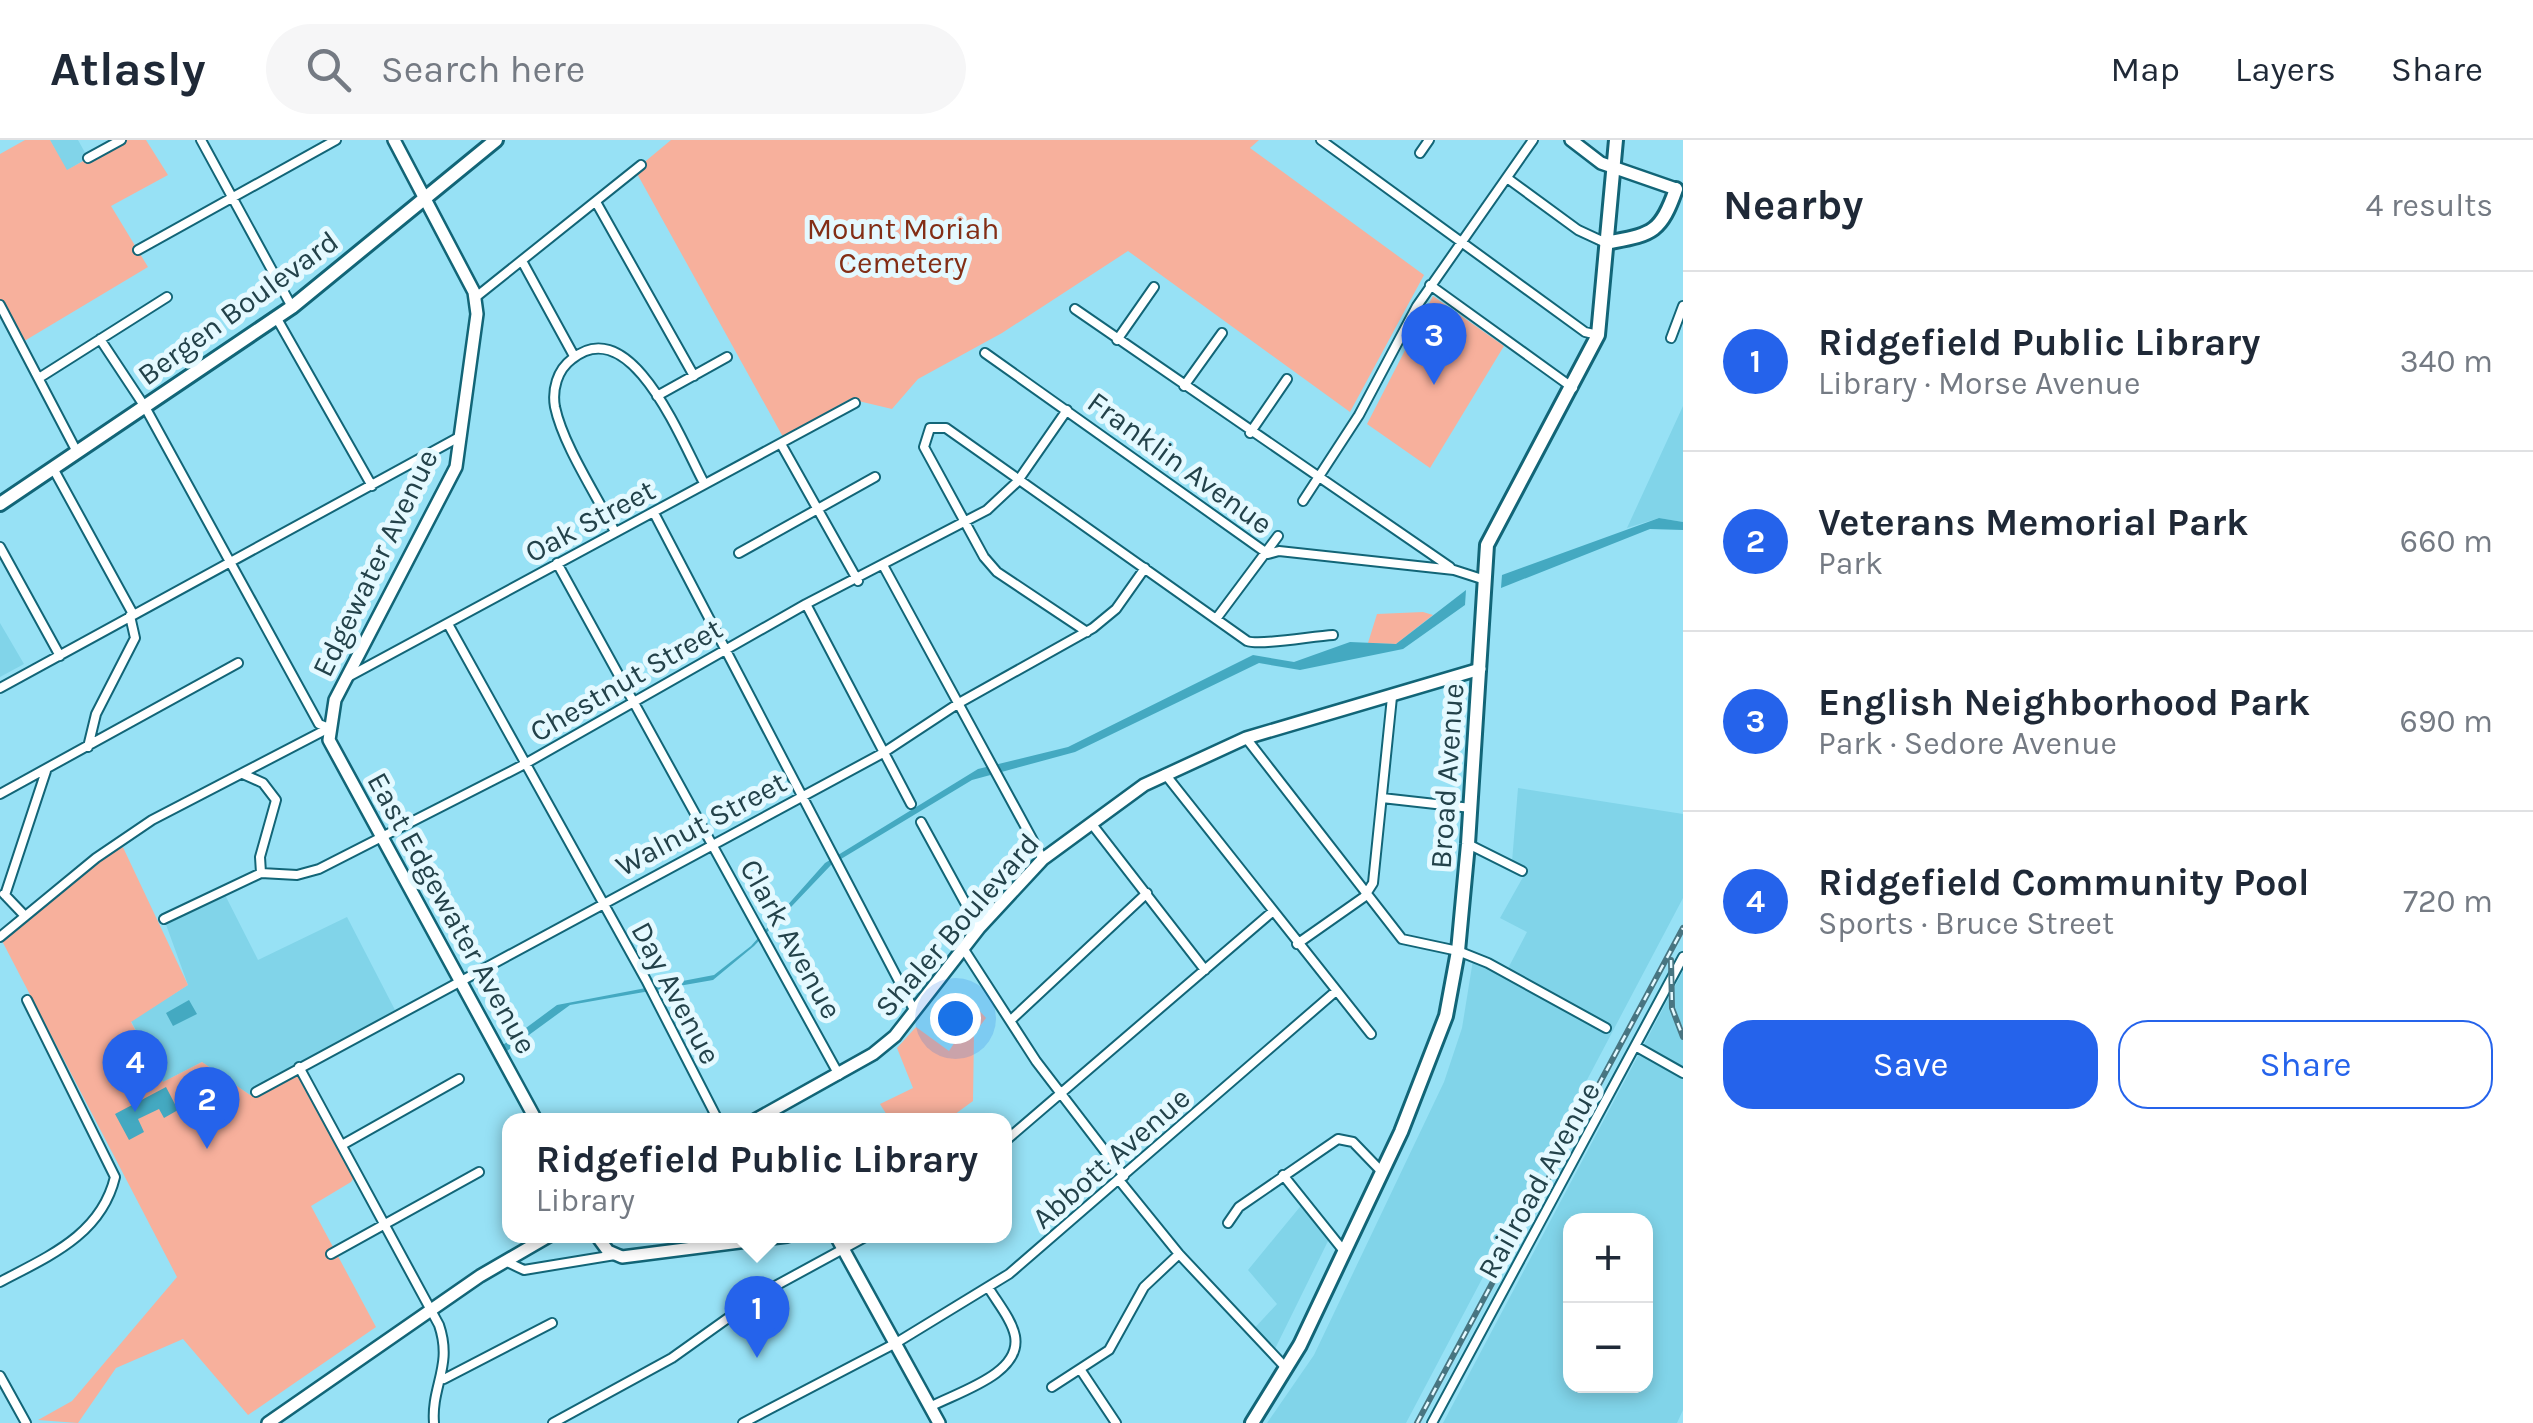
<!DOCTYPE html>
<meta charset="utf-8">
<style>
:root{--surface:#fff;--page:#f6f6f7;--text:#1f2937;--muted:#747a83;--line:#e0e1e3;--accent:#2563eb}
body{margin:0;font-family:Karla,sans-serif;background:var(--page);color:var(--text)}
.controls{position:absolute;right:30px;bottom:30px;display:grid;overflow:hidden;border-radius:20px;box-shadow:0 5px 15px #0003}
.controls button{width:90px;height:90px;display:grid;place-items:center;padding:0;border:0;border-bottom:2px solid var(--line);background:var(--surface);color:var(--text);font:50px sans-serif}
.you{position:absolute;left:955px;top:878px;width:35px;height:35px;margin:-25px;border:8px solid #fff;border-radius:50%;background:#1a73e8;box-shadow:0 0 0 15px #1a73e833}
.badge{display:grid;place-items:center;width:65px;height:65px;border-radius:50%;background:var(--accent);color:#fff;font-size:32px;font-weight:700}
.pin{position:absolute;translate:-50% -82px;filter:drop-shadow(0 2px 5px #0008)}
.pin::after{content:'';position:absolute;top:52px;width:35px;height:30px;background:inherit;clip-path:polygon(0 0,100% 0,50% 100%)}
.popup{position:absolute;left:502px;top:973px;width:510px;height:130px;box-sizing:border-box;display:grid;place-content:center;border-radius:20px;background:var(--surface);filter:drop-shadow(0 2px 8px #0005);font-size:32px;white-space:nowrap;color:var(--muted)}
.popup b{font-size:38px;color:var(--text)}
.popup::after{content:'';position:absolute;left:50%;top:100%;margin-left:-20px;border:20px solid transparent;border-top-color:var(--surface)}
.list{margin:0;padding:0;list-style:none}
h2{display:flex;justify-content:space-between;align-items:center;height:130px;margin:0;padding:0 40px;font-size:42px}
h2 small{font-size:32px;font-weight:400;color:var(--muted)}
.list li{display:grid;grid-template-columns:65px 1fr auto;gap:30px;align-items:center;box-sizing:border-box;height:180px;padding:0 40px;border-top:2px solid var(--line)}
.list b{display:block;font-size:38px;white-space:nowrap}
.list p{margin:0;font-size:32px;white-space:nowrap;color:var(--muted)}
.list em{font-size:32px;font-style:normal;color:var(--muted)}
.actions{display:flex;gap:20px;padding:30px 40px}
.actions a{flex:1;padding:22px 0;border:2px solid var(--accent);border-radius:30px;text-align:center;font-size:35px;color:var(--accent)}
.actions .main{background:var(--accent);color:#fff}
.icon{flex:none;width:55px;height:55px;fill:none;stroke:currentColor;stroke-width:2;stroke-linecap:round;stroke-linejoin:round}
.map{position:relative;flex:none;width:1683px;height:1283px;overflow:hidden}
header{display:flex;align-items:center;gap:60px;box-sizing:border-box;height:140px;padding:0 50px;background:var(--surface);border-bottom:2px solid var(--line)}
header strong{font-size:48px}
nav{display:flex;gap:55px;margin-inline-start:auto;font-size:35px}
.search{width:700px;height:90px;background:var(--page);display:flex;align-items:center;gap:25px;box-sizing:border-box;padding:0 35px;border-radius:55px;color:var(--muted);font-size:38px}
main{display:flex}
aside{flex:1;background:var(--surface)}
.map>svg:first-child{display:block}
</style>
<header>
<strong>Atlasly</strong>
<div class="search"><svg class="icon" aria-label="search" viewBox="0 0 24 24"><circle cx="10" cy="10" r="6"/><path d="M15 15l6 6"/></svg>Search here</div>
<nav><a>Map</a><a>Layers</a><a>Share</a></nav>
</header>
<main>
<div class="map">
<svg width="1683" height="1283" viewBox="0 0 1683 1283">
<rect width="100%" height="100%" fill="#97e1f5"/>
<!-- built -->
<path fill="#81d4e9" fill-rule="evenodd" d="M50 0H78L88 18 66 31Z
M1683 266V382L1659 378 1627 388Z
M0 483 24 524 0 537Z
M1518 648 1683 674V758L1406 1283H1267L1314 1215 1444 942 1462 888 1473 820 1504 836 1527 792 1500 778 1527 730 1512 722Z
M222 749 258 820 347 777 395 870 250 955 202 922 163 942 131 881 188 845 164 779Z
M1683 831V1270L1677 1283H1443ZM1570 1080H1646V1246H1570Z
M1304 1062 1331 1095 1271 1217 1250 1193 1277 1164 1248 1130Z"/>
<!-- green -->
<path fill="#f7b09c" d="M25 0H50L67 30 121 0H146L168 35 111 66 148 127 21 203 0 165V14Z
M671 0H1259L1250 8 1424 135 1350 272 1128 111 1002 193 918 239 892 269 850 259 783 297 635 30Z
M1433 156 1504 206 1430 328 1367 284Z
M1423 472 1433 475 1396 504 1368 503 1377 474Z
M120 701 188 845 131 882 163 942 202 922 250 955 299 927 358 1031 351 1042 311 1066 376 1187 248 1275 183 1199 116 1228 78 1283 38 1280 72 1261 177 1137 0 797Z
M977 868 986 878 974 894 973 961 947 980H890L880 964 913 948 897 908 916 887 949 911Z"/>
<!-- water -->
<path fill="#44a9c1" d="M1659 378 1683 382V390L1650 389 1501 448 1502 435Z
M1466 450 1465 465 1403 509 1300 530 1259 523 1075 612 972 640 831 725 754 806 713 840 570 865 507 911 503 905 557 865 714 835 751 806 825 723 978 629 1068 607 1253 515 1294 522 1350 502 1396 504Z
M189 860 197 874 173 886 166 873Z
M166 947 178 970 164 978 159 969 138 979 144 992 129 1000 115 974Z"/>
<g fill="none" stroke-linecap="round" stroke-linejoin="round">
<!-- street casing -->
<g stroke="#126577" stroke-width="12">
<path id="street" d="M201 0 292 167
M1321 0 1585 192 1598 195
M1420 13 1429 0
M88 18 121 0
M1507 38 1578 90 1606 103
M596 62 694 236
M138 110 336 0
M522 121 574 216
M1430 145 1573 248
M476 157 641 25
M0 165 77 312
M1075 169 1450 427
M276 177 372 346
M1671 198 1683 166
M1117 200 1154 147
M985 213 1268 414 1279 411 1454 430 1482 439
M39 238 167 157
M1184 246 1222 193
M657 256 727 217
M1250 293 1287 239
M781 304 858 441
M54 330 133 474
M1303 361 1359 275 1417 166 1533 0
M654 373 913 868
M615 392C597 356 563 305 555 267 552 250 557 230 572 219 632 170 683 305 704 343
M0 407 60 516
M739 413 875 337
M557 423 839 935
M884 427 1043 719
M806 464 911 664
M1216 479 1278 396
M448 484 646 840 718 980
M1087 492 997 432 984 417 924 307 930 288H946L1247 501C1260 506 1313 496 1333 495
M348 537 855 263
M0 548 461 296
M1246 598 1402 799 1458 811 1488 823 1606 888
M88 607 96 574 135 498 130 476
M243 634 263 643 276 660 260 717 261 733
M1165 634 1371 894
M0 654 238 523
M1382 658 1471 668
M921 682 979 788
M1091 683 1205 830
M1468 704 1522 731
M4 754 25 776
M5 755 46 631
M164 779 261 733 297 735 319 729 523 625 806 464 987 370 1017 342 1067 270
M0 797 96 718 152 680 329 588 319 584 145 267 100 199
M1297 804 1364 757 1373 743 1392 557
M963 808 1036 921 1124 1036
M1011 880 1147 753
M1637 907 1683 933
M299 927 439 1185C453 1226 431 1246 434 1283
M256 952 883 613 959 563 1093 488 1116 469 1145 428
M1004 1002 1272 772
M342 1005 459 939
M1283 1035 1343 1110
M1119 1040 1179 1114 1287 1229
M1228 1083 1239 1067 1338 999 1353 1002 1381 1031
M331 1114 479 1032
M505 1121 524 1130 615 1115
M0 1142C49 1116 101 1095 115 1037L27 860
M1080 1229 1116 1283
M0 1236 26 1283
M444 1239 552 1183
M1052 1247 1109 1210 1144 1147 1179 1114
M930 1267C958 1252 1022 1234 1015 1196 1012 1180 997 1162 988 1147
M553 1283 672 1218 766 1151 867 1096
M743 1283 896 1203 1009 1134 1336 851
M1432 1283 1683 817"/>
</g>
<!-- secondary casing -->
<g stroke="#126577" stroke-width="16">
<path id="secondary" d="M394 0 474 152 477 174 456 327 335 560 329 600 536 980
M1571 0 1601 23 1676 49
M755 980 873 914 895 896 979 788 1043 719 1144 645 1246 598 1480 529
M597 1096 608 1111 622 1117 787 1096
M836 1096 939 1283
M268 1283 480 1136 549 1096"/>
</g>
<!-- primary casing -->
<g stroke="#126577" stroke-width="18">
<path id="primary" d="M1606 103C1651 94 1660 95 1676 49
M0 364 292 167 496 0
M1252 1283 1300 1205 1401 992 1446 876 1458 811 1468 704 1487 405 1598 195 1616 0"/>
</g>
<!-- street -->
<use href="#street" stroke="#fff" stroke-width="8"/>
<!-- secondary -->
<use href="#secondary" stroke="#fff" stroke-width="11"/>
<!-- primary -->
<use href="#primary" stroke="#fff" stroke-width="12"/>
<!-- rail casing -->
<g stroke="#487581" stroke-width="6">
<path id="rail" d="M1671 820 1672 868 1683 897
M1417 1283 1683 788"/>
</g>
<!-- rail -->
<use href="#rail" stroke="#e4f9ff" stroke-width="2.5" stroke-dasharray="8" stroke-linecap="butt"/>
</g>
<g text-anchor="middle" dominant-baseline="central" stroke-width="10" stroke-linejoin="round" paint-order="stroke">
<!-- park labels -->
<g font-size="30" fill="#832e16" stroke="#e4f9ff">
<text x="903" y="89">Mount Moriah<tspan x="903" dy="34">Cemetery</tspan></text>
</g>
<!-- street labels -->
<g font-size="30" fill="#23424a" stroke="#e4f9ff">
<text transform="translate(238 168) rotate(-36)">Bergen Boulevard</text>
<text transform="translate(1180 323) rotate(36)">Franklin Avenue</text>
<text transform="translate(590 381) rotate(-28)">Oak Street</text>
<text transform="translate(375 423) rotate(-64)">Edgewater Avenue</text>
<text transform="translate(626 540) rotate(-30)">Chestnut Street</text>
<text transform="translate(1447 636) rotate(-86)">Broad Avenue</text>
<text transform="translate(701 684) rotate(-28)">Walnut Street</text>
<text transform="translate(452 773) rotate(61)">East Edgewater Avenue</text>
<text transform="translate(957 785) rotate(-49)">Shaler Boulevard</text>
<text transform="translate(791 799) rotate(61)">Clark Avenue</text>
<text transform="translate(676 853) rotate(62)">Day Avenue</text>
<text transform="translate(1111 1018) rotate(-41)">Abbott Avenue</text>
<text transform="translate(1539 1040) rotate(-61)">Railroad Avenue</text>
</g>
</g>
</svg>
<div class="controls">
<button>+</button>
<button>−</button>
</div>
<div class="you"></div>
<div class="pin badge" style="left:757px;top:1218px">1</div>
<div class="popup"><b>Ridgefield Public Library</b>Library</div>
<div class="pin badge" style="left:207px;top:1009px">2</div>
<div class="pin badge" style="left:1434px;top:245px">3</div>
<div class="pin badge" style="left:135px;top:972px">4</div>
</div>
<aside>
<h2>Nearby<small>4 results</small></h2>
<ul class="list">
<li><span class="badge">1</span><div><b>Ridgefield Public Library</b><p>Library · Morse Avenue</p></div><em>340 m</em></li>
<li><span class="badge">2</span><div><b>Veterans Memorial Park</b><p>Park</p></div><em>660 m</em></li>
<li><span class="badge">3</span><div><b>English Neighborhood Park</b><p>Park · Sedore Avenue</p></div><em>690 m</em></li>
<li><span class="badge">4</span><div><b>Ridgefield Community Pool</b><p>Sports · Bruce Street</p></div><em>720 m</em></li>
</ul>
<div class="actions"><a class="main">Save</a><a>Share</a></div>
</aside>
</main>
